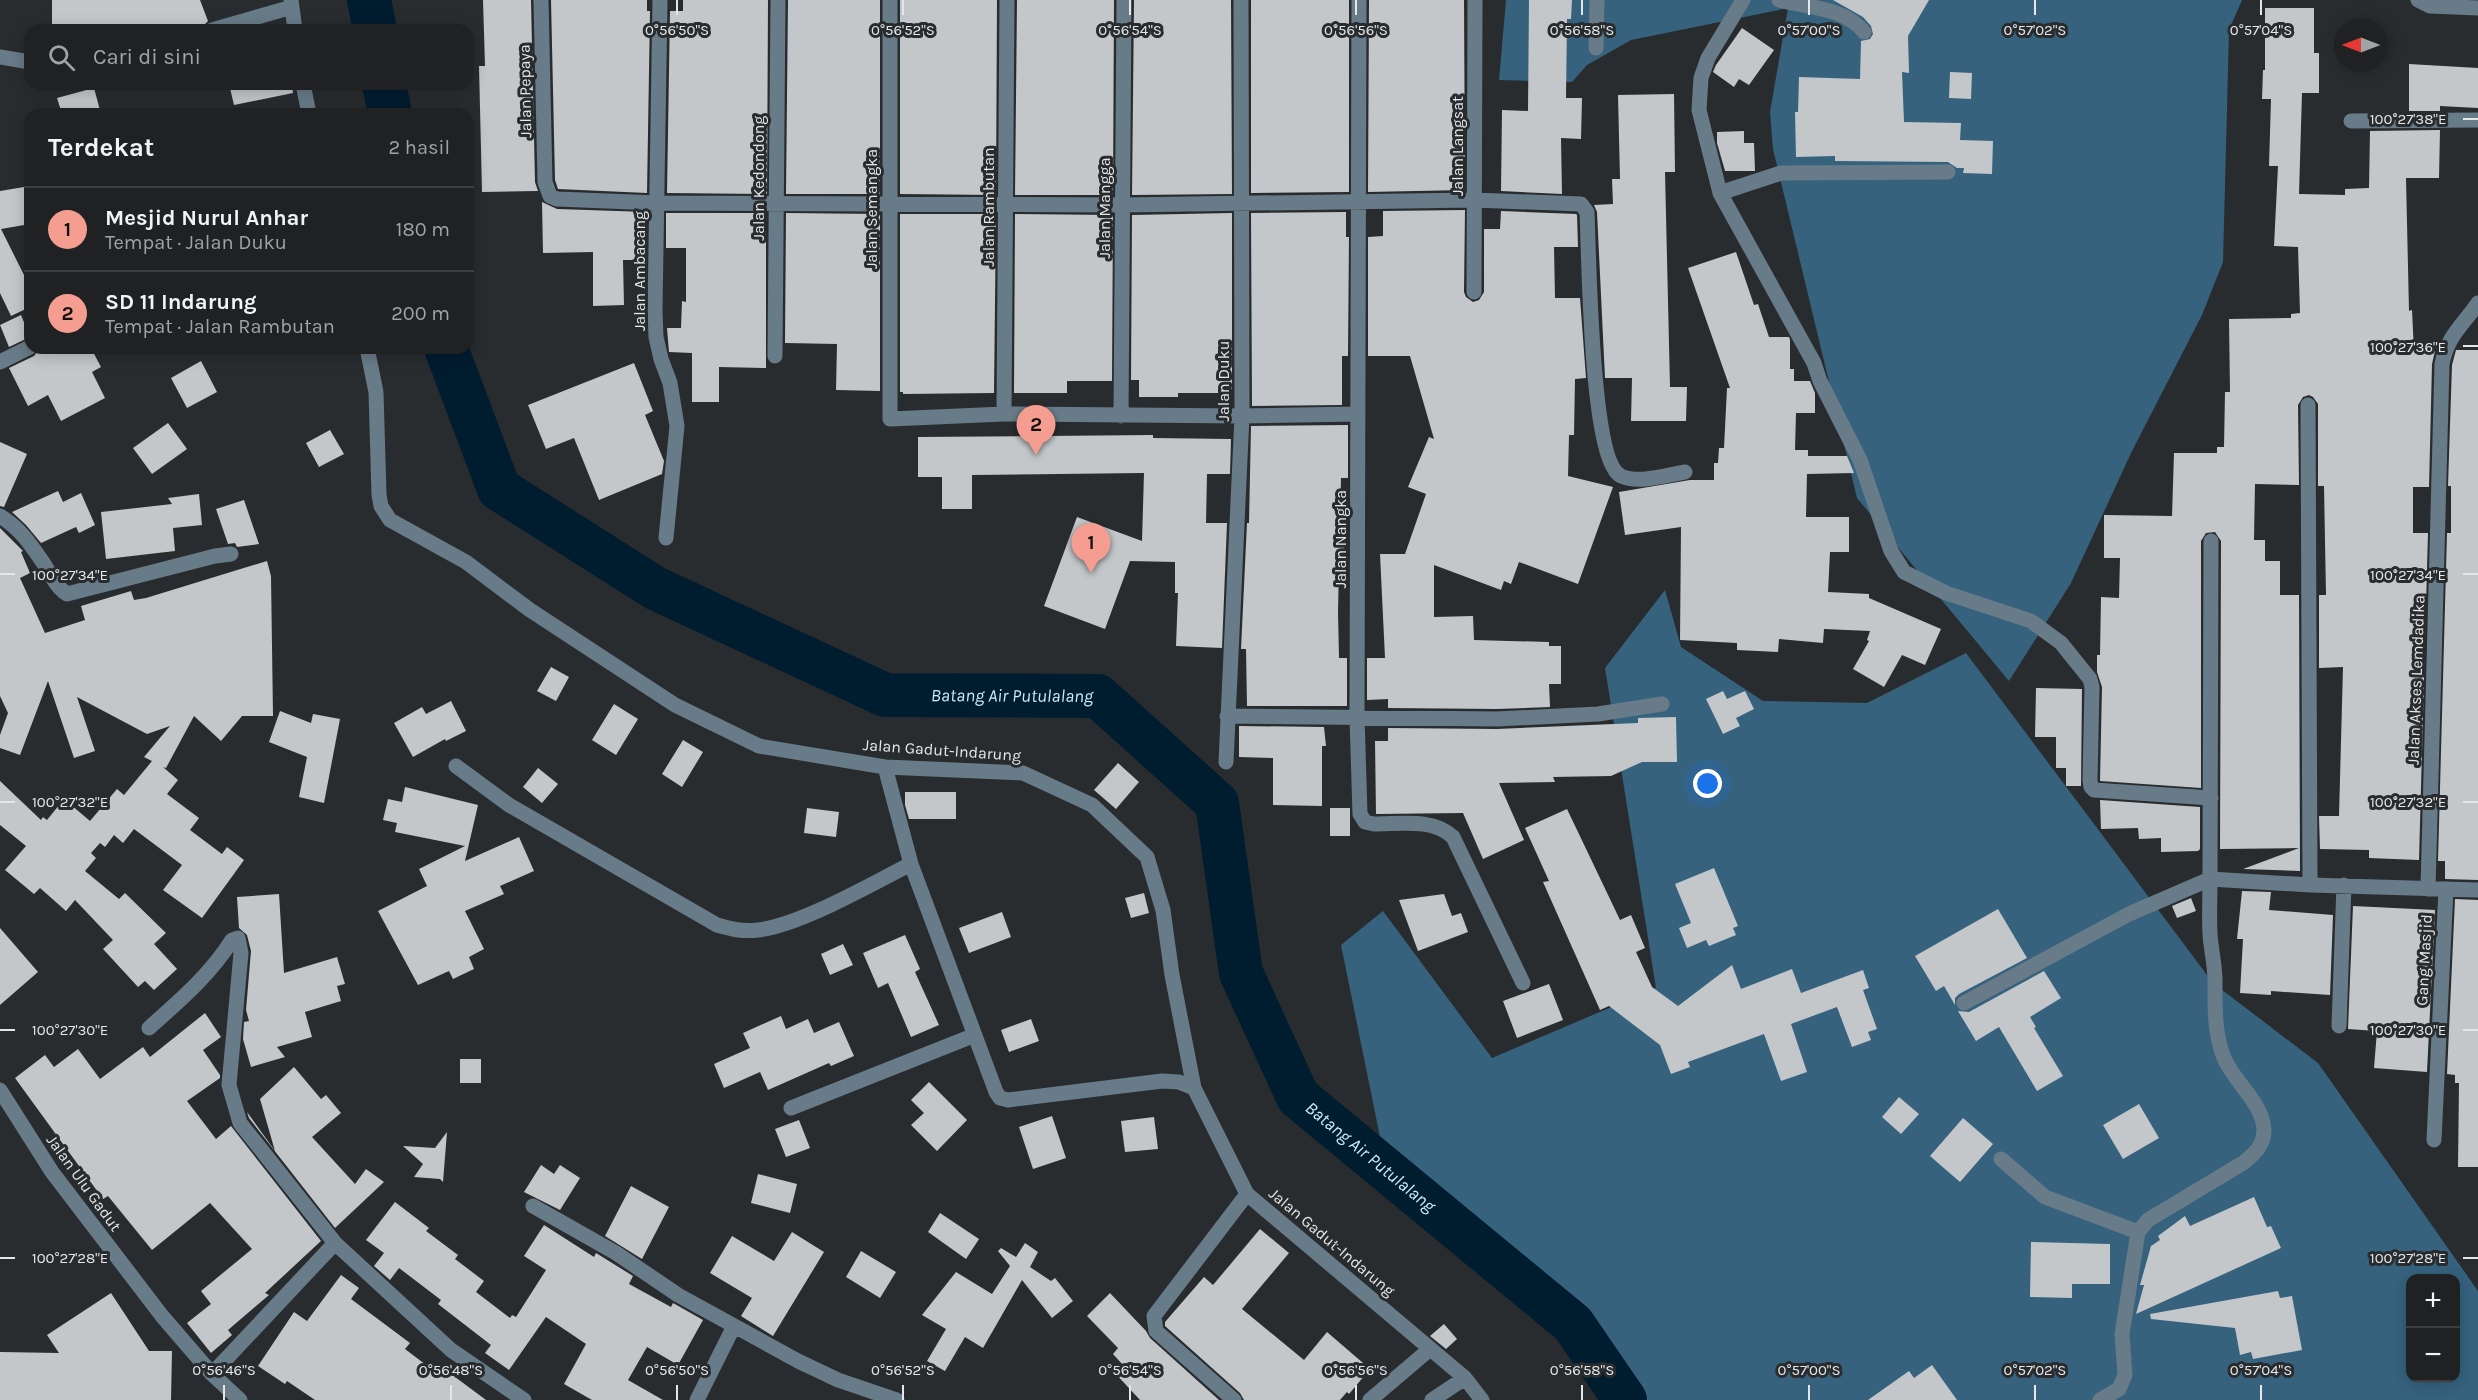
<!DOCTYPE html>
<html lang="id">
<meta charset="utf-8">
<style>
:root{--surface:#1f2122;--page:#2c2e2f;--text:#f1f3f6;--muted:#a1a3a5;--line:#3c3e40;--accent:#f59d90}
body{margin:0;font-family:Karla,sans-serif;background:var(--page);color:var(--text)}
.controls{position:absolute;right:18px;bottom:18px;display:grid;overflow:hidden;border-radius:12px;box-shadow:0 3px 15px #0003}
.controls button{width:54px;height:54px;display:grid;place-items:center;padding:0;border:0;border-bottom:2px solid var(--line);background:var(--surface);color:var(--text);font:30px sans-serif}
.compass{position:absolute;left:2334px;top:18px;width:54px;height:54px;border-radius:50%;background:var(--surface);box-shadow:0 3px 15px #0003;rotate:270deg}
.you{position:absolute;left:1708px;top:784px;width:21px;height:21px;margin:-15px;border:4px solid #fff;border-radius:50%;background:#1a73e8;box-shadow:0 0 0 9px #1a73e833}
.badge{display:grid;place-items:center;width:39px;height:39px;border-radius:50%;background:var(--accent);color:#111;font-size:20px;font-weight:700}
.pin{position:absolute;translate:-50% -50px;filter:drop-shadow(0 2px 3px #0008)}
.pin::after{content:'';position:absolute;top:32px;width:21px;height:18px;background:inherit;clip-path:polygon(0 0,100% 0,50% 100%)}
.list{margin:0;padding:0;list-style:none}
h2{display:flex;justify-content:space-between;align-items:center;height:78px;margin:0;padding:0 24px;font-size:26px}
h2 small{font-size:20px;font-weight:400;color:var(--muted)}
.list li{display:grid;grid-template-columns:39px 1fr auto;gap:18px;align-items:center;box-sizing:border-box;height:84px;padding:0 24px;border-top:2px solid var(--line)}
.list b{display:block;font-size:22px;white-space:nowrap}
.list p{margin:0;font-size:20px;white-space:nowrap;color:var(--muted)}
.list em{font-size:20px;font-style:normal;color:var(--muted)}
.icon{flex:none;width:33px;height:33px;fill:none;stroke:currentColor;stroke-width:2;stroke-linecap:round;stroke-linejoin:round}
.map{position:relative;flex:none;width:2478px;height:1400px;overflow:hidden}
.search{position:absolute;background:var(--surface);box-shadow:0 3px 15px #0003;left:24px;top:24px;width:450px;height:66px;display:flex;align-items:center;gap:15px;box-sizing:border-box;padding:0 21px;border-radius:18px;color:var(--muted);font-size:22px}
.panel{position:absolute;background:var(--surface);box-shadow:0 3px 15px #0003;left:24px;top:108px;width:450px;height:246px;border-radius:18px}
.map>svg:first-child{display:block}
</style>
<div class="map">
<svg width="2478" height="1400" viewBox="0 0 2478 1400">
<rect width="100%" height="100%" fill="#292c2e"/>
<!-- forest -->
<path fill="#36627e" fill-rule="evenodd" d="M1506 0H2242L2229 30 2223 262 2202 315 2132 451 2071 583 2009 681 1857 498 1773 149 1770 112 1788 8 1631 40 1587 65 1572 82 1499 80Z
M1665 590 1681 647 1763 701 1867 703 1966 653 2213 983 2318 1063 2478 1291V1400H1634L1380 1137 1341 945 1383 911 1492 1058 1656 988 1605 668ZM2410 1278H2456V1378H2410Z"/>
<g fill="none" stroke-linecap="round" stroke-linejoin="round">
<!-- river -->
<g stroke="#001c2f" stroke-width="44">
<path d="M369 0 375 30"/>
<path d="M384 84 390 114"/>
<path id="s1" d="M446 348 499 489 655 588 885 695 1098 696 1217 803 1241 973 1298 1097 1573 1324 1625 1400"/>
</g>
</g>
<!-- building -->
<path fill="#c3c7ca" d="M52 0H200L208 21 203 26 192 30H52Z
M483 0H531L535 182 538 191 482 192 479 66H485Z
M551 0H647V11H650L647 193 558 189 555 180Z
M683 0H768L767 194 667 193 670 11H683Z
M788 0H880V194H786Z
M900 0H997L996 195 900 194Z
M1017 0H1114L1113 195H1015Z
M1134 0H1231L1232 194 1132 195Z
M1251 0H1349V192L1251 193Z
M1369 0H1464L1465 190 1368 192Z
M1529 0H1572L1571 19H1567L1566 98H1582L1581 139 1561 138 1562 194 1501 191 1502 110 1528 111Z
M1833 0H1929L1908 36 1909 73 1902 72 1904 122 1961 123 1960 140 1993 141 1992 174 1963 173 1964 168H1957L1948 162 1835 161V156L1796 157 1795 112H1798L1799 77 1860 79 1861 41 1870 39 1873 34 1871 26 1863 17Z
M2265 8H2314V53H2319V93H2302L2299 194 2345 195V189L2369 188 2370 131 2440 130 2439 178H2406L2409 311 2412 310 2414 351H2435L2432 364 2429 487H2413V533H2428L2419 860 2369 858V850L2320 849 2319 816H2339L2343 667 2319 668V595H2326L2324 486H2318V404L2313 397 2309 395 2303 397 2298 405 2299 485 2255 484 2254 540H2265V561H2280V595H2299L2300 871 2243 869 2299 848 2220 849 2221 541 2215 532 2206 533 2201 541V788L2100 781 2102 687 2097 672V655H2100L2101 597 2119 598 2120 558H2104V515L2172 516 2174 453H2217V447H2224L2225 392H2230L2229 319 2291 318V314L2300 313 2298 247 2274 246 2278 166H2269L2271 99H2262L2263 70H2265Z
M1742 28 1774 50 1749 85 1739 79 1734 87 1713 72 1716 65Z
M2409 64 2478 68V108L2440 106V111H2409Z
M1950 72 1972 73 1971 99 1949 98Z
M229 84H292L293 93 234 105Z
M94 88 101 114H62L57 98Z
M1674 94 1675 172H1665L1670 387H1687L1686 421H1631L1632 378H1605L1597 212 1594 205 1613 204 1612 179H1620L1618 95Z
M1744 131V143H1754L1755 171H1725L1717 143V132Z
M30 186V224L1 229 30 287V307L11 316 0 293V191Z
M542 202 557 209 647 212 646 260H623L624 305 593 306V252L543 253Z
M1465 210 1464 292 1466 297 1473 302 1479 300 1484 292V229H1500L1501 211 1576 214 1577 215 1578 247H1554L1555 298H1580L1586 378 1575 379 1574 435H1569L1568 476 1613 487 1578 584 1519 562 1511 584 1504 581 1501 590 1434 565V617L1473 616 1474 640 1549 642V646H1561V684H1549L1550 707 1497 709 1388 708V699L1367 700V658H1385L1380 554H1405L1426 494 1408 487 1429 437 1434 439 1410 356H1368V237L1383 236V211Z
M1346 212V237H1349L1348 356H1342V405L1252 406 1251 213Z
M666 213H766V368L719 367V402H692V353L669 352 667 328H681L682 301 686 302V248H666Z
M786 213 880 214V391L836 390 837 344 785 343Z
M1232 213V393H1178V397H1139V380H1131L1132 215Z
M900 214H996L994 393 903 394V392H900Z
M1015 214 1113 215 1112 381H1067V393H1014Z
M1736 252 1754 305 1758 304 1769 337H1789L1790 340V369H1794V381H1810L1815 393V413H1796L1795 450H1808V456H1847L1854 473 1807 474 1806 517H1849V552H1830L1828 592 1869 594V598L1941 629 1925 665 1902 655 1884 687 1853 669 1869 641 1867 640 1870 631 1824 629 1823 643 1779 639 1778 652 1737 650V643L1680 640 1681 527 1625 535 1619 492 1690 480H1714V463H1718L1719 448H1724L1727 388H1730L1688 268Z
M21 315 30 337 9 347 0 325Z
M40 348H91L101 367 92 372 105 398 61 421 48 395 28 406 9 368 34 356Z
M2456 350H2478V880L2445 879V861H2438L2447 533H2451V486H2448L2452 365Z
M201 361 217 392 187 408 171 378Z
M634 363 653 411 645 415 664 461 662 474 599 500 574 438 546 449 528 405Z
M168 423 187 449 152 474 133 448Z
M1348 425V478H1341L1340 521H1345L1344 561H1339L1338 613 1339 658H1347V706H1247L1246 649H1241L1247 523H1249L1251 426Z
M330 430 344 454 319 467 306 443Z
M1153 435V438L1231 439 1230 474H1207L1206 523H1227L1222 648 1176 646 1178 593H1175V562L1130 561 1105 629 1044 606 1077 517 1142 541 1144 473 972 475V509H942V477H918V437Z
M0 442 27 454 4 507 0 506Z
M58 491 63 502 81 493 95 525 79 533 76 527 41 543 26 525 12 512Z
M199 494 202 525 173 528 175 551 106 559 101 512 172 504 168 498Z
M244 500 259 544 237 547 235 543 228 544 216 509Z
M0 528 23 551 21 552 30 573 20 578 45 633 85 620 81 606 131 591 134 600 146 598 267 561 271 576 273 716H242L221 741 194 716 166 768 163 767 178 780 167 794 199 818 190 830 222 854 227 847 244 860 202 918 163 890 182 865 134 829 123 843 114 835 105 847 100 843 91 853 96 858 85 871 119 899 125 893 166 933 154 944 177 969 154 990 145 981 138 987 103 949 113 940 75 900 66 911 40 888 34 894 5 870 26 846 0 825V781L41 820 43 817 47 820 64 799 90 821 117 789 124 795 152 761 144 757 170 726 147 734 77 697 95 751 74 758 48 681 20 755 0 748V735L8 713 0 696Z
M551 667 569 677 556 701 537 691Z
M2036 688 2082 689 2081 786H2066V768H2056V737H2035Z
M1723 691 1727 699 1745 691 1754 709 1736 718 1740 726 1723 734 1706 699Z
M451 701 466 731 446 741 445 739 413 757 394 723 422 707 426 714Z
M614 704 638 719 616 755 592 740Z
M280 711 311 723 313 714 340 719 324 803 299 797 307 757 269 742Z
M1676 717 1677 762H1642L1611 776 1553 777 1555 782 1499 783 1524 840 1483 859 1463 813 1376 814 1375 741H1388V728L1497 729 1638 723V718Z
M1239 726 1324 727 1326 746H1322V806L1273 805V758L1239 757Z
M683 740 703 752 682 787 662 774Z
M1118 763 1139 782 1116 809 1094 790Z
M538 768 558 784 542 803 523 787Z
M405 787 478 805 465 861 519 837 534 871 500 886 504 894 465 911 484 949 469 957 474 969 453 979 449 971 418 985 378 911 427 886 419 869 465 846 395 832 397 823 383 820 388 799 402 802Z
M905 792H956V819H909L905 805Z
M2100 800 2200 807V849L2198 851 2161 852V838L2139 839 2138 828 2101 829Z
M807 808 839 812 836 837 804 833Z
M1330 808H1350V836H1330Z
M1567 809 1620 920 1631 915 1645 948 1636 952 1652 987 1678 1006 1732 965 1741 989 1792 969 1801 993 1863 970 1869 988 1863 990 1877 1029 1868 1032 1871 1040 1852 1047 1837 1007 1791 1024 1807 1072 1781 1081 1764 1034 1688 1062 1690 1067 1671 1074 1660 1045 1609 1006 1600 1010 1543 882 1549 881 1525 828Z
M1714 868 1738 926 1733 928 1736 935 1709 946 1706 940 1687 948 1679 928 1691 923 1675 884Z
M2242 891 2271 892 2269 910 2333 915 2330 995 2271 991V995L2240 993 2243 939H2237Z
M1144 893 1149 913 1131 918 1125 898Z
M279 894 284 973 337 957 345 984 337 986 341 1001 305 1012 312 1037 277 1047 285 1057 251 1067 243 1039 244 1022 249 1021 246 1010 251 951 247 935 239 928 237 897Z
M1444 894 1452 916 1461 913 1468 932 1418 951 1399 900Z
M2191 898 2196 911 2177 918 2172 906Z
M2455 899 2478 900V1167H2458L2459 1083H2455V1075L2447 1074Z
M2353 906 2435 910 2427 1072 2374 1068 2377 1031 2348 1029Z
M1998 909 2027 958 1959 994 1955 998V1005L1944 986 1936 991 1915 956Z
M1002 912 1011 937 969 953 959 928Z
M0 928 38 972 0 1005Z
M905 935 920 969 915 972 939 1025 911 1037 888 983 878 988 863 953Z
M843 944 853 965 830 975 821 954Z
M2044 971 2061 998 2030 1017 2036 1027 2034 1028 2063 1076 2037 1091 1999 1027 1976 1041 1958 1011 1969 1012Z
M1549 984 1563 1020 1517 1038 1503 1001Z
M205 1013 221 1037 203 1050 220 1075V1078L187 1101 216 1139 231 1126 321 1241 265 1293 269 1295 228 1330 232 1335 211 1353 187 1323 211 1304 201 1291 252 1249 210 1203 152 1250 108 1196 103 1199 15 1078 45 1055 54 1067 78 1049 100 1079 143 1047 150 1057Z
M781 1016 786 1029 808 1019 814 1033 839 1022 854 1056 831 1066 829 1063 768 1090 760 1072 724 1088 714 1064 750 1048 743 1033Z
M1031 1019 1039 1041 1009 1052 1001 1030Z
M460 1059H481V1083H460Z
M294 1067 321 1099 326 1095 341 1113 312 1137 355 1184 366 1169 384 1182 335 1228 249 1118 247 1112 275 1151 260 1099Z
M929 1082 967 1120 937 1151 911 1125 924 1113 911 1100Z
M1899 1097 1919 1114 1901 1134 1882 1117Z
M2139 1104 2159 1138 2123 1159 2103 1125Z
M1052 1116 1066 1158 1033 1169 1019 1127Z
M1154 1117 1158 1149 1125 1152 1121 1121Z
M1963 1118 1993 1144 1960 1182 1930 1156Z
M799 1120 810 1148 786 1157 775 1129Z
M447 1132 443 1182 440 1179 414 1177 423 1164 403 1146 435 1148Z
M541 1165 554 1174 560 1165 580 1178 560 1210 524 1192Z
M758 1174 797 1184 790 1213 751 1203Z
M631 1186 669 1207 642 1259 605 1236Z
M2254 1197 2267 1227 2271 1226 2281 1248 2136 1314 2144 1285H2140L2151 1246 2160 1240 2158 1236 2185 1216 2190 1226Z
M395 1202 429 1228 426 1231 458 1255 455 1259 484 1281 476 1292 510 1318 512 1315 516 1317 546 1270 524 1256 544 1225 594 1257 596 1253 633 1276 629 1284 671 1307 673 1303 703 1320 678 1365 647 1347 628 1380 663 1400H592L564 1384 586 1344 546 1317 509 1370 485 1353 491 1345 438 1304 441 1300 399 1268 390 1280 374 1266 384 1253 366 1240Z
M940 1213 979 1239 966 1259 928 1232Z
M1260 1229 1289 1253 1242 1309 1304 1360 1327 1332 1370 1369 1349 1394 1347 1392 1340 1400H1244L1240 1393 1165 1326V1322L1204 1277 1213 1285Z
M792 1232 824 1252 773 1336 741 1316 752 1298 710 1273 732 1236 774 1261Z
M2031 1242 2110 1244V1284H2072V1298L2030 1297Z
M1025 1243 1038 1252 1030 1267 1051 1281 1055 1278 1073 1301 1052 1318 1022 1280 983 1348 965 1337 945 1371 927 1361 946 1329 922 1315 956 1272 992 1294 1010 1266 998 1251 1001 1248 1016 1257Z
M861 1251 896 1272 880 1298 846 1277Z
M341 1275 359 1288 351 1299 410 1343 405 1349 438 1374 443 1368 486 1400H315L287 1381 285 1384 258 1366 294 1312 307 1321Z
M2278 1291 2280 1298 2292 1296 2302 1350 2253 1359 2251 1352 2240 1355 2235 1328 2151 1319 2150 1314Z
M111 1293 149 1351H172L171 1400H0V1352L59 1353 47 1335Z
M1110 1293 1146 1331 1150 1338 1219 1400H1140L1114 1372 1122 1364 1113 1354 1118 1348 1087 1316Z
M1444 1324 1457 1339 1446 1349 1430 1336Z
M1932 1365 1957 1400H1868L1909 1371 1914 1378Z"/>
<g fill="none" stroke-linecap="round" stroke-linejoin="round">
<!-- minor -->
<path stroke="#687b88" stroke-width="15" d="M291 0 295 30
M541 0 545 182 550 196 557 199 657 203 1122 205 1474 200 1581 204 1587 212C1589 252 1590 461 1621 476 1639 484 1667 475 1685 472
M660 0 655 310 656 337 661 359 670 383 677 426 666 538
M890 0V419L1004 414 1242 416 1358 414
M1359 0 1357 717 1360 814 1365 822 1374 824C1400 824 1433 818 1453 837L1523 983
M1743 0 1708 58 1701 78 1699 110 1720 193 1814 363 1820 381 1860 460 1891 551 1904 572 1946 593 2031 621 2061 643 2090 679 2092 687 2090 780 2091 787 2094 790 2211 798
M1779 0C1806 7 1846 8 1864 32
M2418 0 2430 6 2478 8
M212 30 292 7
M1596 48 1597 0
M0 57 30 62
M303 84 309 114
M2351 121 2478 120
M1720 193 1781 173 1948 172
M1474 292 1475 0
M367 348 376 392 379 495 381 506 390 520 466 562 530 610 675 705 759 746 885 767 1023 773 1092 805 1147 857 1163 910 1172 975 1194 1088 1247 1194 1465 1378 1482 1400
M775 356 778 0
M0 362 30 347
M2308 405 2310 885
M1004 414 1007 0
M1121 416 1124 0
M0 516C20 528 31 545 44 564 51 575 57 588 67 594L215 556 231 554
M2211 541 2210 879 2310 885 2478 890
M1227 716 1497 719 1598 714 1662 704
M1226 762 1242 416 1241 0
M456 766 509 805 717 925C731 929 743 932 758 930 801 925 871 884 911 864
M885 767 911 864 996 1092 1000 1098 1008 1100 1162 1081 1179 1082 1194 1088
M2428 889 2442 364C2448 335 2462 326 2478 303
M1964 1003 2129 914 2210 879C2210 897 2209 916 2210 934 2211 950 2215 965 2215 980 2215 1006 2214 1033 2224 1058 2234 1082 2263 1103 2264 1130 2264 1146 2254 1154 2243 1163L2148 1220 2138 1232 2122 1334 2125 1375 2119 1389 2100 1400
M2339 1026 2344 885
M149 1028C179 1001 210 975 232 940L238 938 241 953 229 1085 240 1123 335 1243 451 1350 524 1400
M0 1090 52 1172 162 1316 212 1374 240 1400
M791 1108 975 1035
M2434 1140 2446 889
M2001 1159 2045 1197 2138 1232
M533 1206 616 1253 678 1295 798 1361 838 1380 897 1400
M212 1374 335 1243
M697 1400 734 1326
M1234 1400 1156 1331 1154 1316 1247 1194
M1370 1400 1430 1349
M1432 1400 1465 1378"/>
</g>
<!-- ticks -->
<path fill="none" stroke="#e4e6e8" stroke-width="2" d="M677 0V15M903 0V15M1130 0V15M1356 0V15M1582 0V15M1809 0V15M2035 0V15M2261 0V15M2463 119H2478M2463 346H2478M0 574H15M2463 574H2478M0 802H15M2463 802H2478M0 1030H15M2463 1030H2478M0 1258H15M2463 1258H2478M224 1385V1400M451 1385V1400M677 1385V1400M903 1385V1400M1130 1385V1400M1356 1385V1400M1582 1385V1400M1809 1385V1400M2035 1385V1400M2261 1385V1400"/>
<g text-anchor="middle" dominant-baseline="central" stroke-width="6" stroke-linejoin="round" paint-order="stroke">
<!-- street labels -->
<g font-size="16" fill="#e4e6e8" stroke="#292c2e">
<text transform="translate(525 91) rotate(-91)">Jalan Pepaya</text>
<text transform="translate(1457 146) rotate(-90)">Jalan Langsat</text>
<text transform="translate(758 178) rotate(-90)">Jalan Kedondong</text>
<text transform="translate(988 207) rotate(-90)">Jalan Rambutan</text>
<text transform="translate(1104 208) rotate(-90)">Jalan Mangga</text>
<text transform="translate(871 209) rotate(-90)">Jalan Semangka</text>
<text transform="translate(639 271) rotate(-90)">Jalan Ambacang</text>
<text transform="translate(1223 381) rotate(-90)">Jalan Duku</text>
<text transform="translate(1340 539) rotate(-90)">Jalan Nangka</text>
<text transform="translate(2416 680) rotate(-88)">Jalan Akses Lemdadika</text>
<text transform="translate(942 750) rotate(4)">Jalan Gadut-Indarung</text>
<text transform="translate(2424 960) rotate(-87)">Gang Masjid</text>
<text transform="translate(84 1183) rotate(54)">Jalan Ulu Gadut</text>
<text transform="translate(1332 1242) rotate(40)">Jalan Gadut-Indarung</text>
</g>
<!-- water labels -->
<g font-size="18" font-style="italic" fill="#cde8fb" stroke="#292c2e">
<text stroke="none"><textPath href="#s1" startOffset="716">Batang Air Putulalang</textPath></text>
<text stroke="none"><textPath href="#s1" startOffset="1364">Batang Air Putulalang</textPath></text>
</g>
</g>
<g font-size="15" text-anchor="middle" fill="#e4e6e8" stroke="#292c2e" stroke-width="6" stroke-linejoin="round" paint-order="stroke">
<text x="677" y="35">0°56'50"S</text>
<text x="903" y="35">0°56'52"S</text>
<text x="1130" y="35">0°56'54"S</text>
<text x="1356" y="35">0°56'56"S</text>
<text x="1582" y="35">0°56'58"S</text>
<text x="1809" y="35">0°57'00"S</text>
<text x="2035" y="35">0°57'02"S</text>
<text x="2261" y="35">0°57'04"S</text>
<text x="2408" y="124">100°27'38"E</text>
<text x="2408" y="352">100°27'36"E</text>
<text x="2408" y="580">100°27'34"E</text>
<text x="70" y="580">100°27'34"E</text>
<text x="2408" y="807">100°27'32"E</text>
<text x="70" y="807">100°27'32"E</text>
<text x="2408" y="1035">100°27'30"E</text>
<text x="70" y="1035">100°27'30"E</text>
<text x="2408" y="1263">100°27'28"E</text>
<text x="70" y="1263">100°27'28"E</text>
<text x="224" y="1375">0°56'46"S</text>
<text x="451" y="1375">0°56'48"S</text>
<text x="677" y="1375">0°56'50"S</text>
<text x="903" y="1375">0°56'52"S</text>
<text x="1130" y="1375">0°56'54"S</text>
<text x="1356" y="1375">0°56'56"S</text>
<text x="1582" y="1375">0°56'58"S</text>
<text x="1809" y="1375">0°57'00"S</text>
<text x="2035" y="1375">0°57'02"S</text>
<text x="2261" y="1375">0°57'04"S</text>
</g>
</svg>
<div class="controls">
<button>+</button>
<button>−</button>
</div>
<svg class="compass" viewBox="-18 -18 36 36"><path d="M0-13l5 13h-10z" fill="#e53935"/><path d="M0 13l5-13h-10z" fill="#a1a3a5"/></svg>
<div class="you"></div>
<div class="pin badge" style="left:1091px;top:573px">1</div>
<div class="pin badge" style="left:1036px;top:455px">2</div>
<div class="search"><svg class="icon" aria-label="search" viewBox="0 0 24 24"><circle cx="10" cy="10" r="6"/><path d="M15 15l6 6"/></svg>Cari di sini</div>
<section class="panel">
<h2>Terdekat<small>2 hasil</small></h2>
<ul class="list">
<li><span class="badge">1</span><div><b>Mesjid Nurul Anhar</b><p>Tempat · Jalan Duku</p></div><em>180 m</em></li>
<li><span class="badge">2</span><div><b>SD 11 Indarung</b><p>Tempat · Jalan Rambutan</p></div><em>200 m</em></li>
</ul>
</section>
</div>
